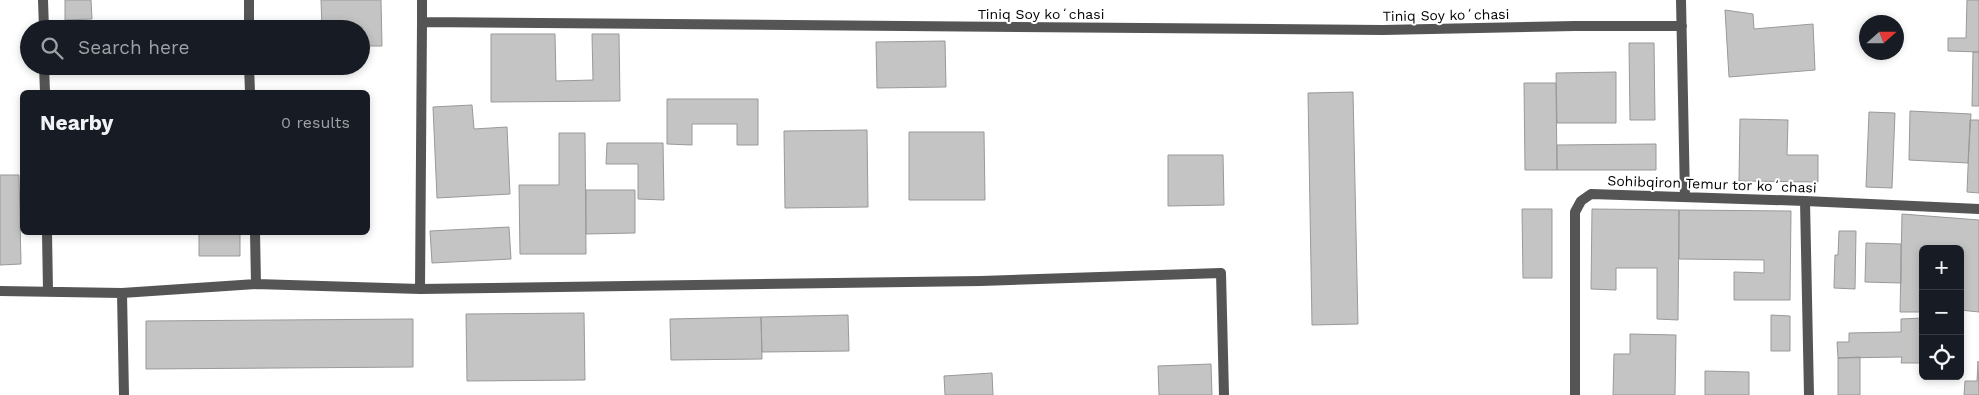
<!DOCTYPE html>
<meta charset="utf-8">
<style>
:root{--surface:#171b24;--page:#242831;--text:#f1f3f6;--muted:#9ea1a6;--line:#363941}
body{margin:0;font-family:"Work Sans",sans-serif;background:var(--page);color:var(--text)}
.controls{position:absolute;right:15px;bottom:15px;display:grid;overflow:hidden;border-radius:8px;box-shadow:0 2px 8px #0003}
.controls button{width:45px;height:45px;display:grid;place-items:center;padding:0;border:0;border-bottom:1px solid var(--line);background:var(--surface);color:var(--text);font:25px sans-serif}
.compass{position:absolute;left:1859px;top:15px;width:45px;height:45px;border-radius:50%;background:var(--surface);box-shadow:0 2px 8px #0003;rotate:69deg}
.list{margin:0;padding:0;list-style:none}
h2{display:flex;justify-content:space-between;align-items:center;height:65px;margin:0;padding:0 20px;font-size:21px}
h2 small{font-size:16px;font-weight:400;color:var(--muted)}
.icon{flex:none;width:28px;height:28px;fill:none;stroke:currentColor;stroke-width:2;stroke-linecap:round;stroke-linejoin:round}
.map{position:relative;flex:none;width:1979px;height:395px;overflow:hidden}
.search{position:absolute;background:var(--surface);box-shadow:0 2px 8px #0003;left:20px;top:20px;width:350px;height:55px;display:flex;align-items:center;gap:12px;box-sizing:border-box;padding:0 18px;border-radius:28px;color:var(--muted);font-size:19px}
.panel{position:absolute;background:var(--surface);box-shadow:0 2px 8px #0003;left:20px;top:90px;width:350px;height:145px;border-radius:8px}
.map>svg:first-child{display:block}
</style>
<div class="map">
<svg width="1979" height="395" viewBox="0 0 1979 395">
<rect width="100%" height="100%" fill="#fff"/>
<!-- building -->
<path fill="#c4c4c4" stroke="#999" d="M65 0H91L92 19 65 20Z
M321 0H381L382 46H362V27L322 28Z
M1967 0H1979V52L1948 51V38H1966Z
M1725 10 1753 14 1754 29 1813 24 1815 70 1729 77Z
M491 34H555L556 81 593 80 592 34H619L620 101 491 102Z
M945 41 946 87 877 88 876 42Z
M1629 43H1654L1655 120H1630Z
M1973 52H1979V106H1972Z
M1616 72V123H1557L1556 73Z
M1524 83H1556L1557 170H1525Z
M1353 92 1358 324 1312 325 1308 93Z
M667 99H758V145H737V124H692V145L667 144Z
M472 105 474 129 507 127 510 194 437 198 433 107Z
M1910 111 1971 114 1968 163 1909 160Z
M1869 112 1895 113 1892 188 1866 187Z
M1740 119 1788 120 1787 155H1818V182L1739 181Z
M1970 120H1979V193L1967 192Z
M867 130 868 207 785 208 784 131Z
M909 132H984L985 200H909Z
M559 133H585L586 254H520L519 185H559Z
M607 143H663L664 200 638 199V164H606Z
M1656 144V170H1557V145Z
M1168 155H1223L1224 205 1168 206Z
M0 175H19L21 264 0 265Z
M586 190H635V233L586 234Z
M1522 209H1552V278H1523Z
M1592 209 1679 210 1678 320 1657 319V268H1616V290L1591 289Z
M1679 210 1791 211 1790 300H1734V272L1764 273V260L1679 259Z
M1902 214 1979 220V312L1960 310 1962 255H1960V249H1923L1921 312H1900Z
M509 227 511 259 432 263 430 231Z
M1839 231H1856L1855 289 1834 288 1835 255H1838Z
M199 232H240V256H199Z
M1866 243 1901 244V283L1865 282Z
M584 313 585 380 467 381 466 314Z
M848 315 849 351 762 352 761 317Z
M1771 315 1790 316V351H1771Z
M761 317 762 359 671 360 670 319Z
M1923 318V363H1901L1902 357 1838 358 1837 342H1849V333L1901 332V319Z
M413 319V367L146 369V321Z
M1630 334 1676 335 1675 395H1613L1614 354H1630Z
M1860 357V395H1838V358Z
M1978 361 1979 395H1964L1965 381H1977Z
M1211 364 1212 395H1159L1158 366Z
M1705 371 1749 372V395H1705Z
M992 373 993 395H945L944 376Z"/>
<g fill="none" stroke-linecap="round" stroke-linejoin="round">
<!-- service -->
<path stroke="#555" stroke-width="10" d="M1805 201 1809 395"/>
<!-- minor -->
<path stroke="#555" stroke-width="10" d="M43 0 44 29
M249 0V29
M422 0V22L1383 30 1575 26H1682
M1681 0 1685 197
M422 22 420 289 981 281 1221 273 1224 395
M44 66 45 92
M249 66 250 92
M47 232 48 291
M255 232 256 284 420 289
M0 291 122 293 256 284
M122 293 124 395
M1575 395V212L1581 201 1591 194 1805 201 1979 209"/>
</g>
<g text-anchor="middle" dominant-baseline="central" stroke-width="4" stroke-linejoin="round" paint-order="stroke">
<!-- street labels -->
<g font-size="14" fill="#000" stroke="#fff">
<text x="1041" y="14">Tiniq Soy koʻchasi</text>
<text transform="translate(1446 15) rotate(-1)">Tiniq Soy koʻchasi</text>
<text transform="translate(1712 184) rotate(2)">Sohibqiron Temur tor koʻchasi</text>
</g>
</g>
</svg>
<div class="controls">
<button>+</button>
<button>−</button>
<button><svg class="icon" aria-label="locate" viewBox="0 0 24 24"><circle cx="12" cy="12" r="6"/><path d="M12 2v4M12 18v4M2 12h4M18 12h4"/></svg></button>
</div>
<svg class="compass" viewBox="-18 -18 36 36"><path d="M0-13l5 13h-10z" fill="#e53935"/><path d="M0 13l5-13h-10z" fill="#9ea1a6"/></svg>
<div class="search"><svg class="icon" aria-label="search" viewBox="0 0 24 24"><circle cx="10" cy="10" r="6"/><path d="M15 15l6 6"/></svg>Search here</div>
<section class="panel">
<h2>Nearby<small>0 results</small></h2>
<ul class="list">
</ul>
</section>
</div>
